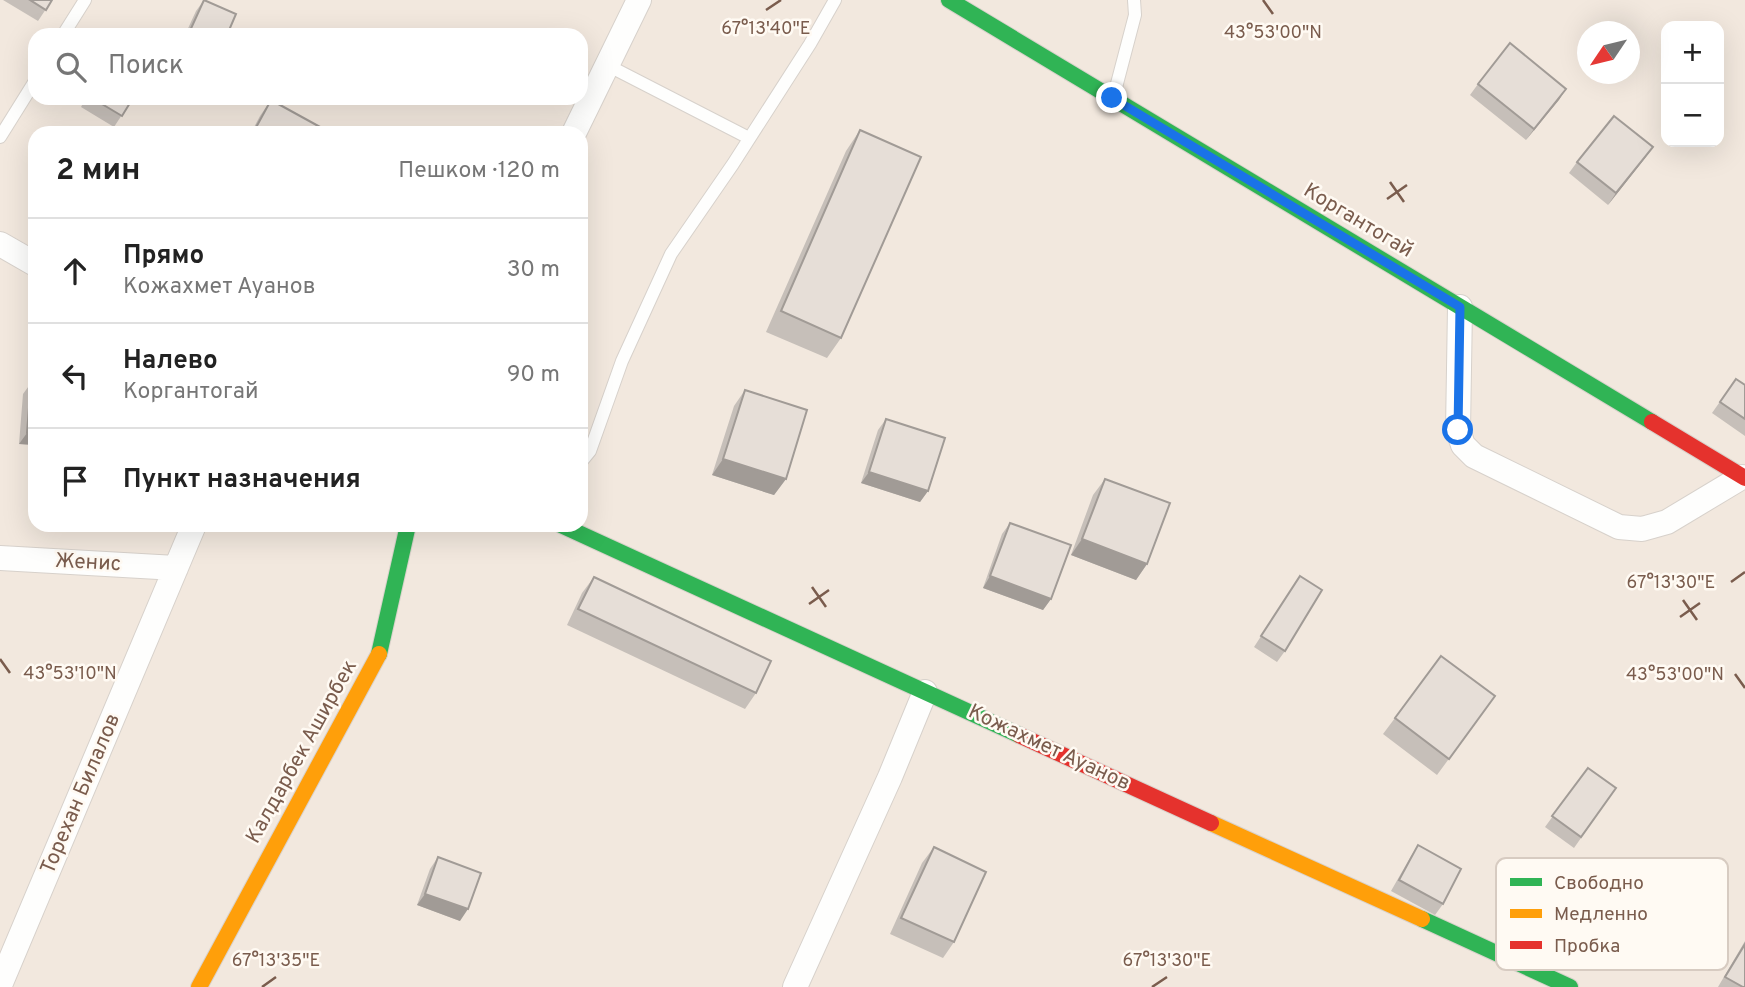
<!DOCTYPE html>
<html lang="ru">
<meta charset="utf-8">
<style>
:root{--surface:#fff;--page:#f6f6f6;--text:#222;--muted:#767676;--line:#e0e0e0}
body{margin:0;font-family:Overpass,sans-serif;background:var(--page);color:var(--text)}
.controls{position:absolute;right:21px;top:21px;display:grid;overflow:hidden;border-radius:14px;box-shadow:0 7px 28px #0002}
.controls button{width:63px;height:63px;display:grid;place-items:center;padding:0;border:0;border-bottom:2px solid var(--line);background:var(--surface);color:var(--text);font:35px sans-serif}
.compass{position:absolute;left:1577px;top:21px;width:63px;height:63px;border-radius:50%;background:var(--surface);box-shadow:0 7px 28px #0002;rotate:235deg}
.stop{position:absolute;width:21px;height:21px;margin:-16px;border:5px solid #1a73e8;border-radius:50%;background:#fff}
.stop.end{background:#1a73e8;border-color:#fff;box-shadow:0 2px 7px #0008}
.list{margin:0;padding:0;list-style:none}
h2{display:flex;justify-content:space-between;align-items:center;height:91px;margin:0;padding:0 28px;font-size:30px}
h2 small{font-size:23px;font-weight:400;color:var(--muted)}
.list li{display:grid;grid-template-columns:46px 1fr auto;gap:21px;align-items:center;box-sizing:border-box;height:105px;padding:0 28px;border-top:2px solid var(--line)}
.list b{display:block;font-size:26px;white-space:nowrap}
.list p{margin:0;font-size:23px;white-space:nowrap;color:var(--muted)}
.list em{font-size:23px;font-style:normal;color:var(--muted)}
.icon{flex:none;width:38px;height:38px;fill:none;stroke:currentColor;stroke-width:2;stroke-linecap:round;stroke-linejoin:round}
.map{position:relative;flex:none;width:1745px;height:987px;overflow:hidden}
.search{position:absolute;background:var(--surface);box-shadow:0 7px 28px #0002;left:28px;top:28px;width:560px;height:77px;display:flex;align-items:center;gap:18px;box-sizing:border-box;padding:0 24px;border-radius:21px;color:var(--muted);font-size:26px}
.panel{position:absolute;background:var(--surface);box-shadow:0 7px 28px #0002;left:28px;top:126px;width:560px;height:406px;border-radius:21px}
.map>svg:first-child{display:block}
</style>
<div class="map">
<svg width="1745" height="987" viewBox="0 0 1745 987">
<rect width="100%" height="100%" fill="#f9f5f0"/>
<!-- residential -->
<path fill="#f2e8de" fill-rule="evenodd" d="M0 0H1745V987H0ZM1666 26H1719V142H1666ZM1588 32H1630V74H1588ZM35 35H581V98H35ZM35 133H581V525H35Z"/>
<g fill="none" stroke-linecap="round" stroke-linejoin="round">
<!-- lane casing -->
<g stroke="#d7d1cb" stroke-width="14">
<path id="lane" d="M63 35 85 0
M607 65 749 138
M1114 95 1135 15 1134 0
M0 137 35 81
M581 462 590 451 622 361 671 254 733 164 810 44 835 0"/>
</g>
<!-- street casing -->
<g stroke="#d7d1cb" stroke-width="26">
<path id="street" d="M574 133 639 0
M0 244 35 264
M1460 307 1458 430 1463 445 1474 456 1619 527 1642 529 1667 522 1742 477
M0 558 176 568
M0 985 194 525
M795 987 890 777 925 692"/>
</g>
<!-- fast casing -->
<g stroke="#d9d2cb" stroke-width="18">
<path id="fast" d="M949 0 1652 422
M561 525 1019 735
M379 654 408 525
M1422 919 1570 987"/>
</g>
<!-- slow casing -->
<g stroke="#d9d2cb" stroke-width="18">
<path id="slow" d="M1211 823 1422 919
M199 987 379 654"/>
</g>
<!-- jam casing -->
<g stroke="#d9d2cb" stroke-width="18">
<path id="jam" d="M1652 422 1745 478
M1019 735 1211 823"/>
</g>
<!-- lane -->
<use href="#lane" stroke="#fefefd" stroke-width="12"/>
<!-- street -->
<use href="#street" stroke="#fefefd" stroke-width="24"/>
<!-- fast -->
<use href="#fast" stroke="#30b455" stroke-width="16"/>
<!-- slow -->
<use href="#slow" stroke="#ff9f0a" stroke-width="16"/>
<!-- jam -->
<use href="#jam" stroke="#e5322d" stroke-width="16"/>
</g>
<!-- wall -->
<path fill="#c6bfb9" d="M3 0H52L38 21Z
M204 0 227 35H185L196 11Z
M1478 84 1566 89 1526 140 1470 95Z
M86 98H133L114 127 81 107Z
M271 100 331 133H251L260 116Z
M860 130 841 338 827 358 766 332 846 151Z
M1645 158 1608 205 1569 173 1577 162Z
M1736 379 1745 385V436L1712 413Z
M31 383H35V445L19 444 23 394Z
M745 390 786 479 774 495 712 475 734 406Z
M886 419 928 491 920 502 861 483 878 430Z
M1105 479 1147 564 1136 580 1071 555 1093 495Z
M1010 523 1051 599 1043 610 983 588 1002 534Z
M1300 576 1285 651 1277 662 1254 647Z
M594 577 756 693 745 709 567 625 582 593Z
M1495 696 1437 775 1383 734 1395 718Z
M1588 768 1616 788 1574 848 1545 827Z
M1418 845 1443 904 1435 915 1391 891 1411 856Z
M934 847 954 942 943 958 890 934 922 863Z
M438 857 460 921 417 905 430 869Z
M1745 941V987H1718Z"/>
<!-- shaded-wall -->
<path fill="#a19b96" d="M1566 89 1559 100 1526 140 1534 129Z
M1653 147 1645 158 1608 205 1616 193Z
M27 433 35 434V445L19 444Z
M723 459 786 479 774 495 712 475Z
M869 472 928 491 920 502 861 483Z
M1082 539 1147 564 1136 580 1071 555Z
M990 576 1051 599 1043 610 983 588Z
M425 894 468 909 460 921 417 905Z"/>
<!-- building -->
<path fill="#e6ded7" stroke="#a19b96" stroke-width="2" d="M30 0H52L46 10Z
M204 0 236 14 227 35H188Z
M1510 43 1566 89 1534 129 1478 84Z
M92 98H133L122 116Z
M271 100 331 133H253Z
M1614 116 1653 147 1616 193 1577 162Z
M860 130 921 157 841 338 781 311Z
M1736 379 1745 385V419L1720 402Z
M31 383H35V434L27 433Z
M745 390 807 410 786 479 723 459Z
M886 419 945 438 928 491 869 472Z
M1105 479 1170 503 1147 564 1082 539Z
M1010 523 1071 545 1051 599 990 576Z
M1300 576 1322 590 1285 651 1261 636Z
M594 577 771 661 756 693 578 609Z
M1441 656 1495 696 1449 759 1395 718Z
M1588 768 1616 788 1581 837 1552 816Z
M1418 845 1461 869 1443 904 1399 880Z
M934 847 986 872 954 942 901 918Z
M438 857 481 873 468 909 425 894Z
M1745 944V987H1743L1725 977Z"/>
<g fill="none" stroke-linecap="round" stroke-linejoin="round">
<!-- route -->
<path stroke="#1a73e8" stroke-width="9" d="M1112 98 1460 307 1458 430"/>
</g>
<!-- ticks -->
<path fill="none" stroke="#7a5c4d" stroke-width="2.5" d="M1263 0 1273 14M766 10 781 0M1390 182 1404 202M1387 199 1407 185M1731 582 1745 572M812 587 826 607M1683 600 1697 620M809 604 829 590M1680 617 1700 603M0 659 10 673M1735 674 1745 688M262 987 276 977M1152 987 1167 977"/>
<g text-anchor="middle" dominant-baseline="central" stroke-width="5" stroke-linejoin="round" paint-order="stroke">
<!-- street labels -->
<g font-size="21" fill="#7a5c4d" stroke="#fffaf3">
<text transform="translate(1358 221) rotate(31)">Коргантогай</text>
<text transform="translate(88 563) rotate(3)">Женис</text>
<text transform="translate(1049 748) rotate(25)">Кожахмет Ауанов</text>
<text transform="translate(302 752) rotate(-61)">Калдарбек Аширбек</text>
<text transform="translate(81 794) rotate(-67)">Торехан Билалов</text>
</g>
</g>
<!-- legend -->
<rect x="1496" y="858" width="232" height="112" rx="10" fill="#fffaf3" stroke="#d7cbc1" stroke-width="2"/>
<rect x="1510" y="878" width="32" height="8" fill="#30b455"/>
<rect x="1510" y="909" width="32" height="9" fill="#ff9f0a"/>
<rect x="1510" y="941" width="32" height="8" fill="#e5322d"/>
<g font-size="19" fill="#7a5c4d">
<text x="1554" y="889">Свободно</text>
<text x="1554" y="920">Медленно</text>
<text x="1554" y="952">Пробка</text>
</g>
<g font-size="18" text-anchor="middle" fill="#7a5c4d" stroke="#fffaf3" stroke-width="5" stroke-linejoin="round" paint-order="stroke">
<text x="766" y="34">67°13'40"E</text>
<text x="1273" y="38">43°53'00"N</text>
<text x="1671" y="588">67°13'30"E</text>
<text x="70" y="679">43°53'10"N</text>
<text x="1675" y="680">43°53'00"N</text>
<text x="276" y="966">67°13'35"E</text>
<text x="1167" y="966">67°13'30"E</text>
</g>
</svg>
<div class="controls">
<button>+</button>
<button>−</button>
</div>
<svg class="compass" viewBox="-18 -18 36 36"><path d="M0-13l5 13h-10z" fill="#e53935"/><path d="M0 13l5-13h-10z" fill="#767676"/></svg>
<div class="stop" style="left:1458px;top:430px"></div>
<div class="stop end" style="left:1112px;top:98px"></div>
<div class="search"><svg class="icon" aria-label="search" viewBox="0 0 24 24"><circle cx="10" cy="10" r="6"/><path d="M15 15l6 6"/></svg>Поиск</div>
<section class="panel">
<h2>2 мин<small>Пешком · 120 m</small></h2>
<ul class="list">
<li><svg class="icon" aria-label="ahead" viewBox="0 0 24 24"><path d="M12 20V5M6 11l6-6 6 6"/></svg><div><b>Прямо</b><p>Кожахмет Ауанов</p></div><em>30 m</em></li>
<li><svg class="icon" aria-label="left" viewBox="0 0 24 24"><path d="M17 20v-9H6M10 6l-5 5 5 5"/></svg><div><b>Налево</b><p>Коргантогай</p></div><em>90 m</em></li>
<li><svg class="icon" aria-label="arrive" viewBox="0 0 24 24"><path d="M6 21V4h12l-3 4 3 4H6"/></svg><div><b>Пункт назначения</b></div></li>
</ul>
</section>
</div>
